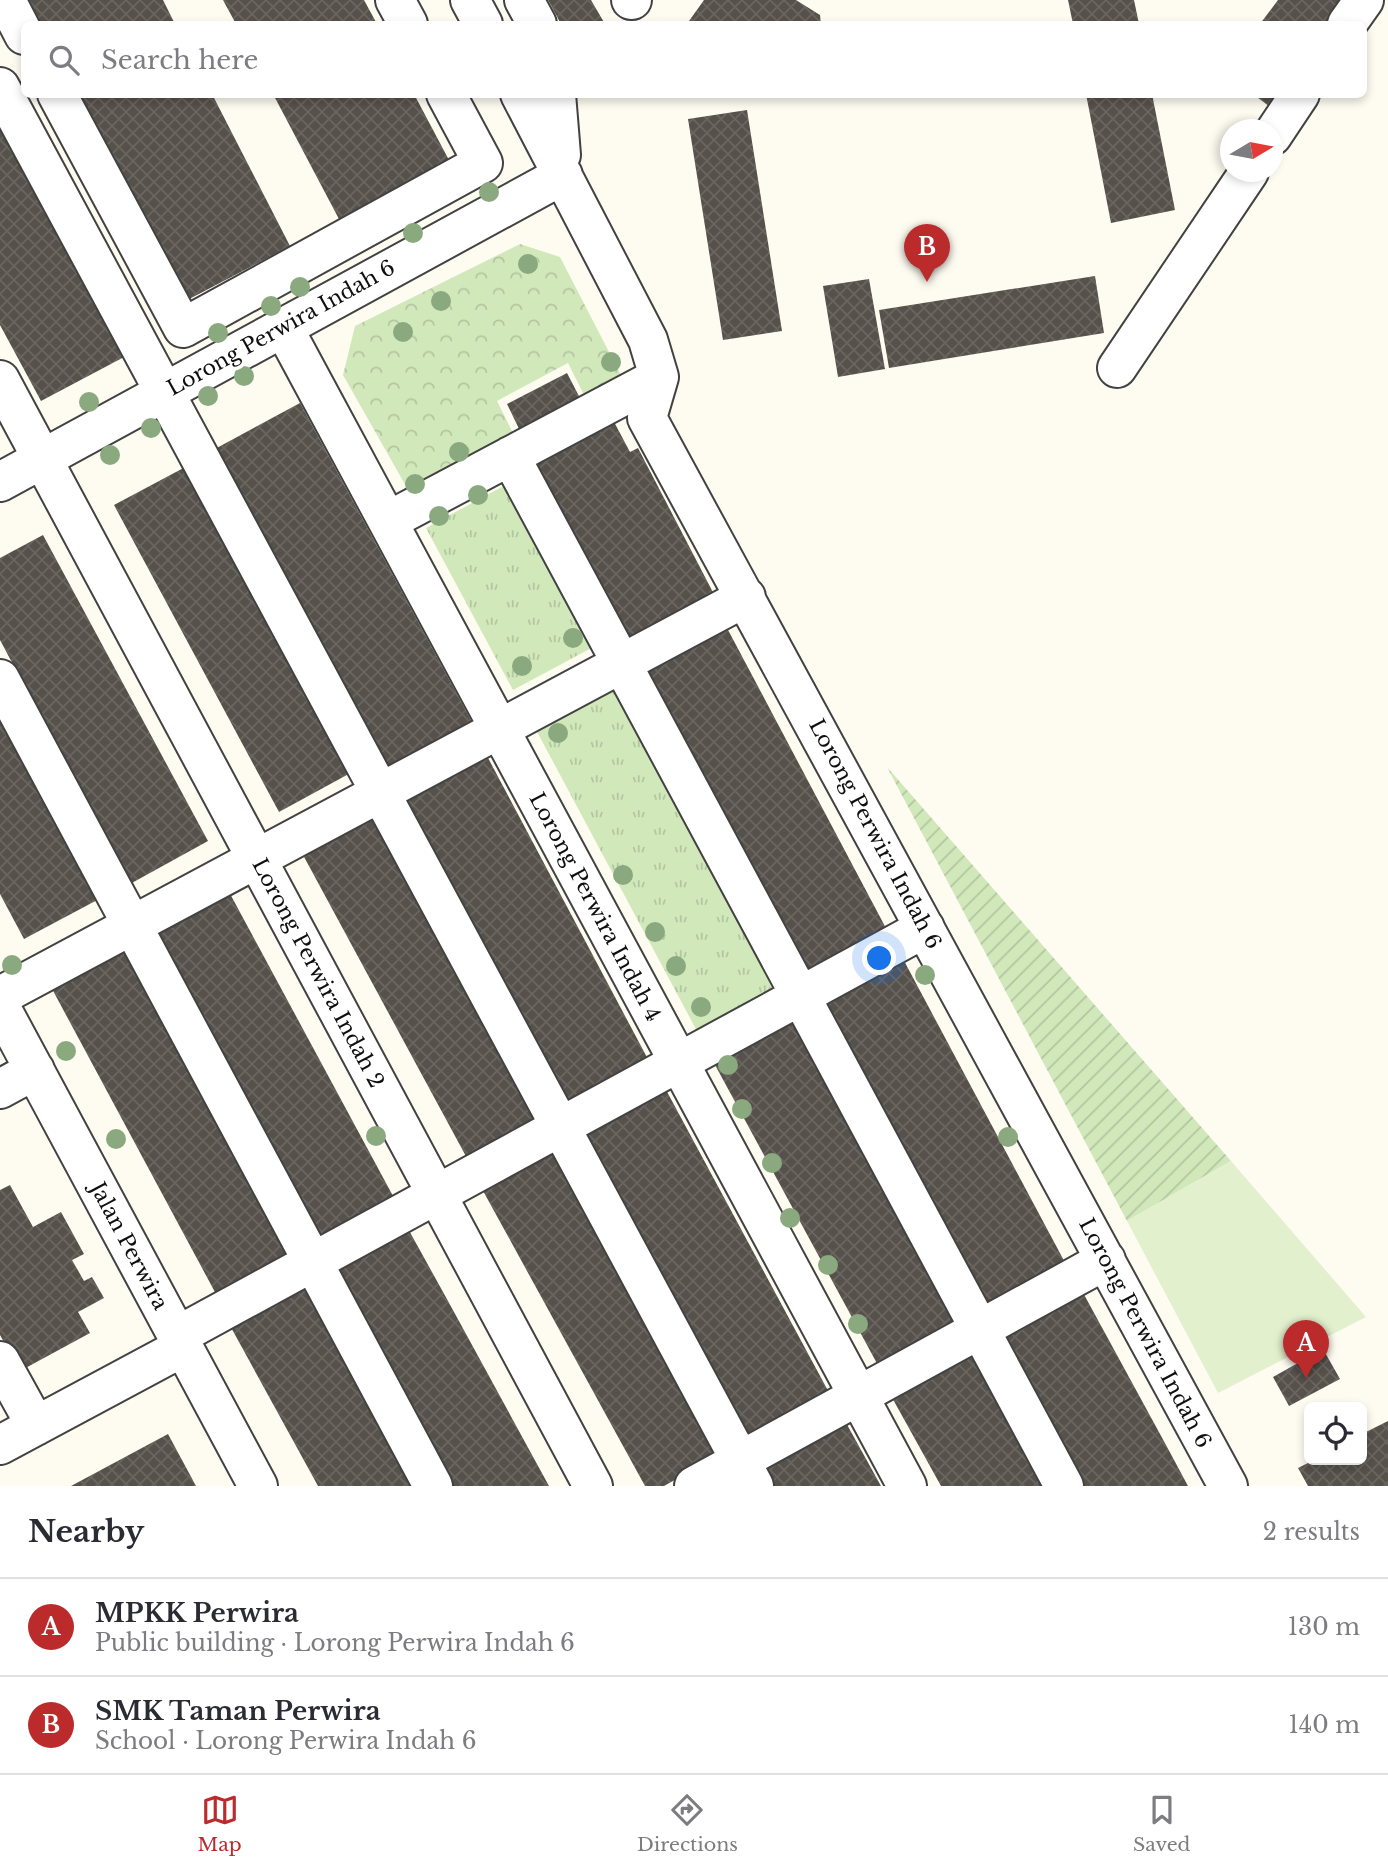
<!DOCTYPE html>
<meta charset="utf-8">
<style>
:root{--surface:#fff;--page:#f2f2f3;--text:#2b2b33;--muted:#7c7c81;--line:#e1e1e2;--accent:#bb2b2c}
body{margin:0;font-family:"Libre Baskerville",serif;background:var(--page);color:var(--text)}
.controls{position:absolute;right:21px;bottom:21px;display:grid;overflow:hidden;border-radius:10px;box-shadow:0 4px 10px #0003}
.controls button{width:63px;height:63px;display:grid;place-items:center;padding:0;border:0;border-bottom:2px solid var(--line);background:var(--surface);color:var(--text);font:35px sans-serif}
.compass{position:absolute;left:1220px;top:119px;width:63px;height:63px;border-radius:50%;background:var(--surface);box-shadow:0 4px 10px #0003;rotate:80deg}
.you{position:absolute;left:880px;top:959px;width:24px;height:24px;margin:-18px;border:5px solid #fff;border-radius:50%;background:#1a73e8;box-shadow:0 0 0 10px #1a73e833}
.badge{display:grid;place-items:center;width:46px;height:46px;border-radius:50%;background:var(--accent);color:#fff;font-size:23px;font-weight:700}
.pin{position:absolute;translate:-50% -58px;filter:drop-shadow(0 2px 4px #0008)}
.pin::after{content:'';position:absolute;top:37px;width:24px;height:21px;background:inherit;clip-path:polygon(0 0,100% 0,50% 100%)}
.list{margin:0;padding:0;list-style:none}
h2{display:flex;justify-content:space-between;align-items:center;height:91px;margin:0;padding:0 28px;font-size:30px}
h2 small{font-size:23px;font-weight:400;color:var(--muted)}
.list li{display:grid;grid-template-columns:46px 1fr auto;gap:21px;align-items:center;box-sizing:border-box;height:98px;padding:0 28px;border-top:2px solid var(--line)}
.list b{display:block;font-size:26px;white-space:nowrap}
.list p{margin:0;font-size:23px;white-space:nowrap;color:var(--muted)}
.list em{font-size:23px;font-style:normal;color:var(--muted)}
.icon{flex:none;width:38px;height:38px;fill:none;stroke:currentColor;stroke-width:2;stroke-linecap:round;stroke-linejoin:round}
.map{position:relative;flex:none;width:1388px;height:1486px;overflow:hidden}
.search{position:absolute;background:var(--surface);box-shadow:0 4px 10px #0003;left:21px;right:21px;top:21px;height:77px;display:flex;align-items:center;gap:18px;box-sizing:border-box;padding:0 24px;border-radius:10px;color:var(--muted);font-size:26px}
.sheet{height:287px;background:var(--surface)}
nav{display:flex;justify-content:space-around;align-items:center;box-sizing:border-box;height:98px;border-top:2px solid var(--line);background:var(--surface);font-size:19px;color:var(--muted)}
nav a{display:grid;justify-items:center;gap:4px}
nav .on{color:var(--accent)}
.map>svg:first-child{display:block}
</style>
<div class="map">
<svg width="1388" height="1486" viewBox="0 0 1388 1486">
<defs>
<pattern id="grass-tufts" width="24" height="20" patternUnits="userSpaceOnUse" patternTransform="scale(1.75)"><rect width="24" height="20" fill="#d1e8bb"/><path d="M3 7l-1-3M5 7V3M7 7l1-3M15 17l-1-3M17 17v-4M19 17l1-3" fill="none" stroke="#b2c6a0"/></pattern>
<pattern id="park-crowns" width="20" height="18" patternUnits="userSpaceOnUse" patternTransform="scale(1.75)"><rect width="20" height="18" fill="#d1e8bb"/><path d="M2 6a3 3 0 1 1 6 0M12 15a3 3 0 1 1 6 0" fill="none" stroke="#b2c6a0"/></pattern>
<pattern id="garden-furrows" width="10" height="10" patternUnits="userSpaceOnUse" patternTransform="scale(1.75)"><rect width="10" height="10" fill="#d1e8bb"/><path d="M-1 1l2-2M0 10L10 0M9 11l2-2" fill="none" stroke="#b2c6a0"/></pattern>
<pattern id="building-cross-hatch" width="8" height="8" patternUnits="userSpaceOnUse" patternTransform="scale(1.75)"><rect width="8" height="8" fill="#57514b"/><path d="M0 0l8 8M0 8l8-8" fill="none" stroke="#6a6561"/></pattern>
</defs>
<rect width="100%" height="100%" fill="#fefcf1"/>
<!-- grass -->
<path fill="url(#grass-tufts)" d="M511 482 597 645 513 690 426 528Z
M622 682 784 984 697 1031 535 728Z"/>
<!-- park -->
<path fill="url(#park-crowns)" d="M520 244 560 257 624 381 587 401 568 363 497 401 516 439 411 495 343 375 355 326Z"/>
<!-- garden -->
<path fill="url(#garden-furrows)" d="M887 767 1231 1161 1127 1221Z"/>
<!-- pitch -->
<path fill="#e2f0cd" d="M1231 1161 1366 1317 1218 1393 1127 1221Z"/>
<!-- building -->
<path fill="url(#building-cross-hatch)" d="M17 0H163L175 24H30Z
M223 0H364L377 24H236Z
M548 0H591L605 24H561Z
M704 0H796L820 15 821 24H694L689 21Z
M1068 0H1134L1139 24H1073Z
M1278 0H1356L1339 24H1260Z
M66 94H212L290 246 176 306Z
M273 94H414L450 162 340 221Z
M1086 94H1152L1175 210 1111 223Z
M1253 94H1291L1278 113Z
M747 110 782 331 723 340 688 119Z
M0 118 126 356 41 401 0 325Z
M1095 276 1104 333 889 368 879 310Z
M869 279 885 369 838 377 823 286Z
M567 373 582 402 521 433 507 404Z
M300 403 473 724 386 771 213 450Z
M613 420 630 452 638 448 718 602 630 650 537 473 539 459Z
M191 464 356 770 279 812 114 505Z
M43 535 208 841 130 884 0 640V558Z
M727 628 888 932 801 979 639 676Z
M0 709 101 898 24 939 0 894Z
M487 756 650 1063 562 1110 399 803Z
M380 813 545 1119 468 1160 303 855Z
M228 890 393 1196 316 1238 151 932Z
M127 945 293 1252 216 1294 51 987Z
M902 957 1069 1270 982 1317 814 1004Z
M798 1017 965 1323 880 1369 714 1063Z
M665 1088 833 1400 748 1447 579 1134Z
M559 1146 726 1451 664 1486H645L482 1189Z
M10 1185 33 1227 61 1212 84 1254 72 1260 84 1281 92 1277 104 1298 78 1312 90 1333 20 1371 0 1335V1190Z
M406 1225 448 1301 549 1486H449L329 1267Z
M305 1280 418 1486H318L228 1322Z
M1081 1289 1166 1445 1188 1486H1075L994 1337Z
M974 1347 1050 1486H941L890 1394Z
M1323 1349 1340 1379 1289 1406 1273 1377Z
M845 1421 881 1486H766L756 1469Z
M1388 1421V1486H1308L1298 1468 1314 1460H1362V1434Z
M168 1434 196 1486H71Z"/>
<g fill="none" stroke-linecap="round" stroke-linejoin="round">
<!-- minor casing -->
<g stroke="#424242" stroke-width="42">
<path id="minor" d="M6 0 24 35
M395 0 408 24
M470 0 483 24
M524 0 537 24
M631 0H632
M1347 24 1364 0
M0 87 754 1486
M57 94 183 328 483 163 446 94
M520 94 648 340 659 377 647 418 1228 1486
M556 94 561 155
M1272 136 1300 94
M283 327 907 1486
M1117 368 1249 172
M0 380 593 1486
M510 456 1064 1486
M0 482 563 175
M388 521 659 377
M0 679 433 1486
M0 996 746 597
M0 1006 258 1486
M0 1089 35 1070
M177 1336 925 928
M0 1361 36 1426
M0 1445 183 1347
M694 1486 1106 1260"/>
</g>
<!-- minor -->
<use href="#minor" stroke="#fff" stroke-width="38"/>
</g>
<!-- trees -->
<g fill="#8aa97f">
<circle cx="489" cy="192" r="10"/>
<circle cx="413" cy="233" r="10"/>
<circle cx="528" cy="264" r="10"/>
<circle cx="300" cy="287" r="10"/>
<circle cx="441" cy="301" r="10"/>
<circle cx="271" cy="306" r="10"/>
<circle cx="403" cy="332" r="10"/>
<circle cx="218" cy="333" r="10"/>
<circle cx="611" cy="362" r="10"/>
<circle cx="244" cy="376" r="10"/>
<circle cx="208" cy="396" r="10"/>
<circle cx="89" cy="402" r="10"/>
<circle cx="151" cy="428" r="10"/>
<circle cx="459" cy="452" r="10"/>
<circle cx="110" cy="455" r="10"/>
<circle cx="415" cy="484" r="10"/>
<circle cx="478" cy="495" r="10"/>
<circle cx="439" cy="516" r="10"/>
<circle cx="573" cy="638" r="10"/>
<circle cx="522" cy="666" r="10"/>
<circle cx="558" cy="733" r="10"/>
<circle cx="623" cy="875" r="10"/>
<circle cx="655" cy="932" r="10"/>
<circle cx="12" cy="965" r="10"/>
<circle cx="676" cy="966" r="10"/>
<circle cx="925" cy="975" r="10"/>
<circle cx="701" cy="1007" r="10"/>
<circle cx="66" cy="1051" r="10"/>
<circle cx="728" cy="1065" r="10"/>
<circle cx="742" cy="1109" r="10"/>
<circle cx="376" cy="1136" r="10"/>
<circle cx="1008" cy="1137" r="10"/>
<circle cx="116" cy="1139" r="10"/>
<circle cx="772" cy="1163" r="10"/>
<circle cx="790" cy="1218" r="10"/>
<circle cx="828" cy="1265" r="10"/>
<circle cx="858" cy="1324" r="10"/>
</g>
<g text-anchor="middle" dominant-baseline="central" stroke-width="7" stroke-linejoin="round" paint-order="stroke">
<!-- street labels -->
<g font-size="21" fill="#0f0f0f" stroke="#fff">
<text transform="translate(281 328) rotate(-29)">Lorong Perwira Indah 6</text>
<text transform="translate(875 834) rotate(62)">Lorong Perwira Indah 6</text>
<text transform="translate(595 907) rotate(62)">Lorong Perwira Indah 4</text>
<text transform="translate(318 973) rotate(62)">Lorong Perwira Indah 2</text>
<text transform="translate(129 1246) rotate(62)">Jalan Perwira</text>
<text transform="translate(1145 1333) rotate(62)">Lorong Perwira Indah 6</text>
</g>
</g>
</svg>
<div class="controls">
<button><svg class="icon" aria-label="locate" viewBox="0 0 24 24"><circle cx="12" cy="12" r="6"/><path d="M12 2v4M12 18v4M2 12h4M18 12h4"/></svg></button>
</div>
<svg class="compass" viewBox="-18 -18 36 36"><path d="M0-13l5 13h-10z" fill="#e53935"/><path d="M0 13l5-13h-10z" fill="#7c7c81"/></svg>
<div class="you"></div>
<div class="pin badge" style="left:1306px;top:1378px">A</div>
<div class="pin badge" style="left:927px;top:282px">B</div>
<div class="search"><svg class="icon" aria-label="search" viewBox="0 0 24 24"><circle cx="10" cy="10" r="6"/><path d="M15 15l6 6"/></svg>Search here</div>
</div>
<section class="sheet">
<h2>Nearby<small>2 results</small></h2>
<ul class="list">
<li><span class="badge">A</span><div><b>MPKK Perwira</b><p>Public building · Lorong Perwira Indah 6</p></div><em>130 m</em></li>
<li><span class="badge">B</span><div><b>SMK Taman Perwira</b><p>School · Lorong Perwira Indah 6</p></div><em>140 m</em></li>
</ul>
</section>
<nav>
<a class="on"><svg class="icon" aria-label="map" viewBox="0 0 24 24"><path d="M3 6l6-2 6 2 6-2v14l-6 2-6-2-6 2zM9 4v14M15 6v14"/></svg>Map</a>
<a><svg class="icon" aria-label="directions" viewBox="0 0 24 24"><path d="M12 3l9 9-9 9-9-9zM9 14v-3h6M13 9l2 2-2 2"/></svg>Directions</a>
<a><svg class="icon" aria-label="saved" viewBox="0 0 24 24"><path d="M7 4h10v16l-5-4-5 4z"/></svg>Saved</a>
</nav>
